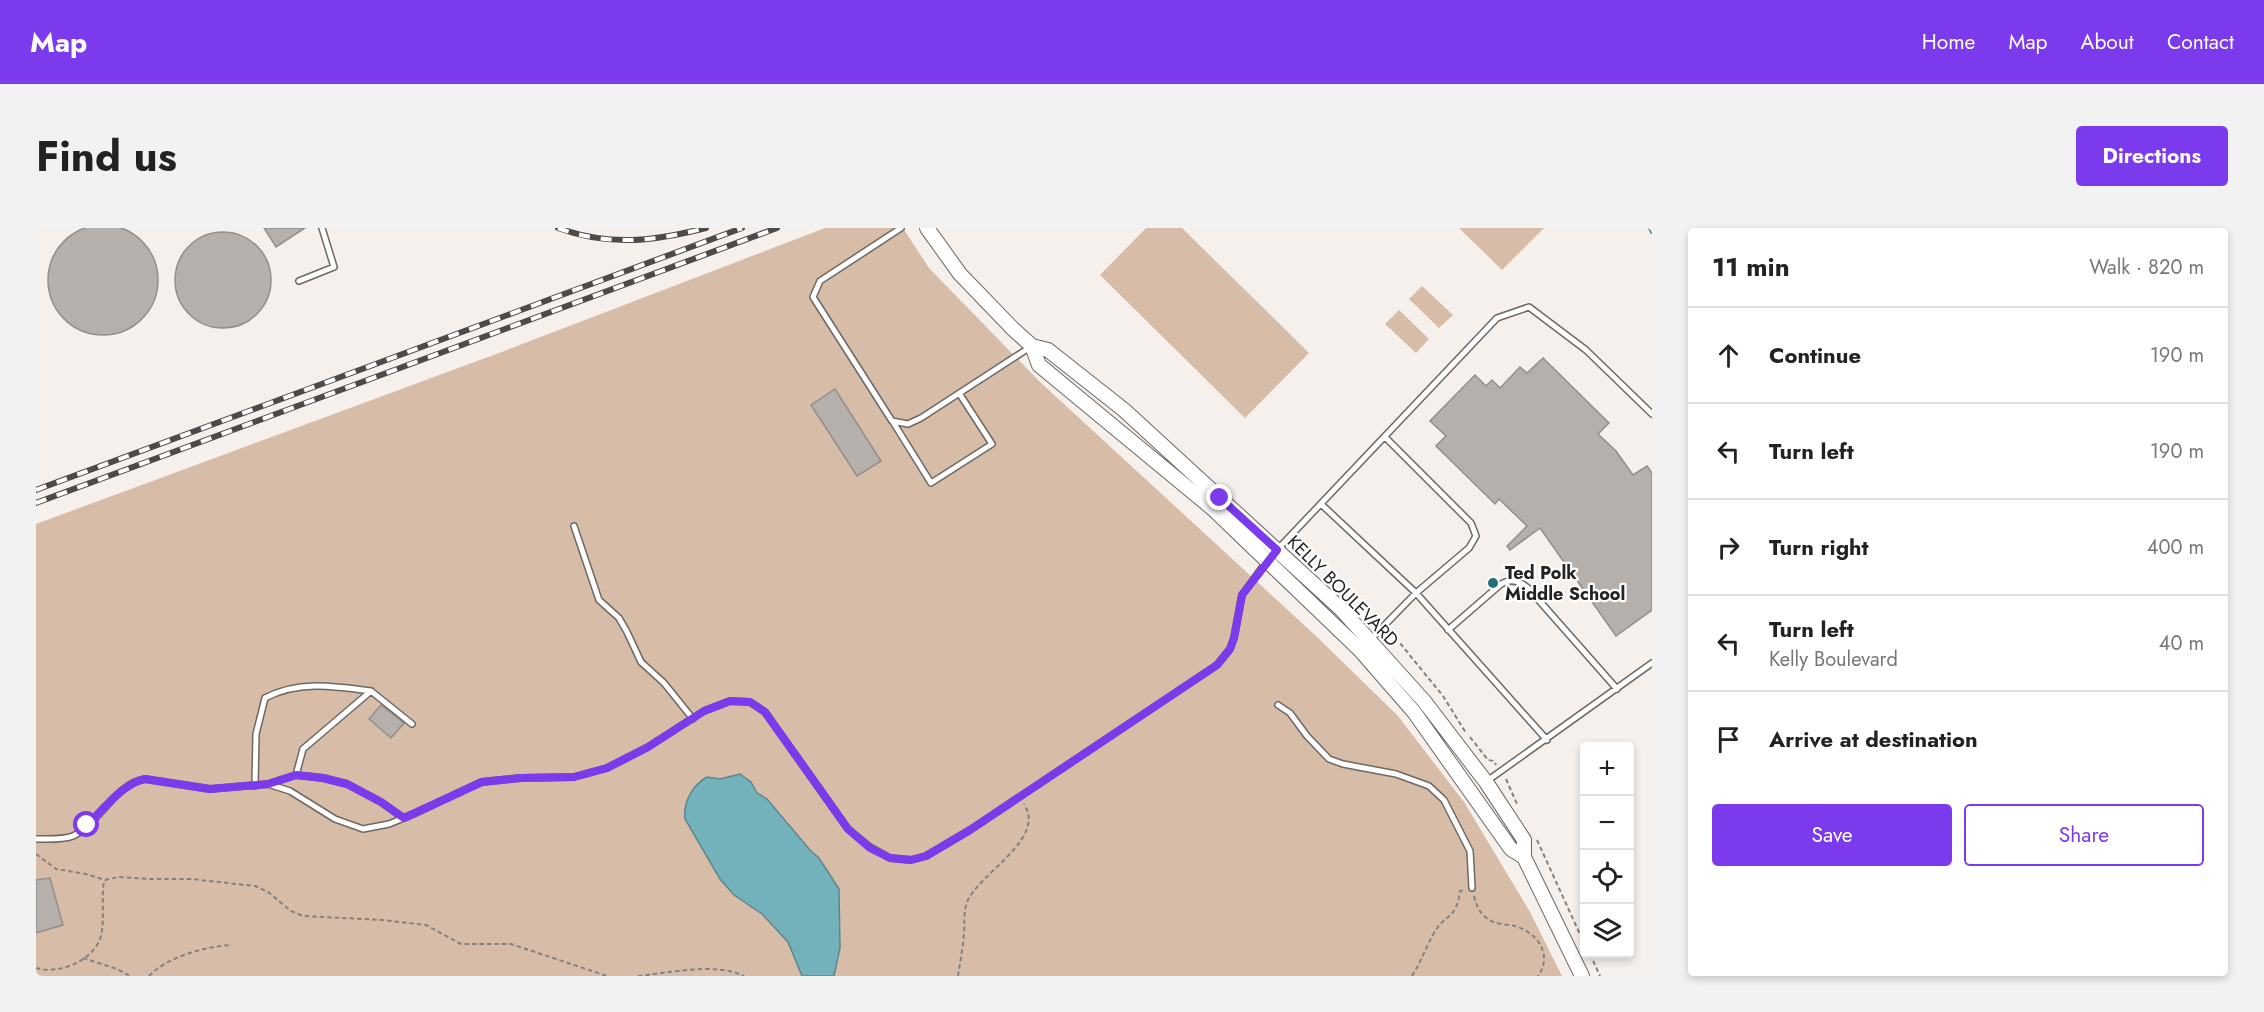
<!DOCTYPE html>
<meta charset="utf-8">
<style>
:root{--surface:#fff;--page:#f2f2f2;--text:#222;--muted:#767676;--line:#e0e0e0;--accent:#7c3aed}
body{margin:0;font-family:Jost,sans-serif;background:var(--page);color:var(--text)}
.controls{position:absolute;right:18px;bottom:18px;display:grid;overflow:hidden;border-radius:6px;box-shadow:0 3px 9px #0003}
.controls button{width:54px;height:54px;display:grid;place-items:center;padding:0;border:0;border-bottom:2px solid var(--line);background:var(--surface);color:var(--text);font:30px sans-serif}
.stop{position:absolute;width:18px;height:18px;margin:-14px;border:4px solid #7c3aed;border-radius:50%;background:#fff}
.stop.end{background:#7c3aed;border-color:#fff;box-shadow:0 2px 6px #0008}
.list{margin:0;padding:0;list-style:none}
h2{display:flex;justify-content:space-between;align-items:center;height:78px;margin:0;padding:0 24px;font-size:26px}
h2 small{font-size:20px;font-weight:400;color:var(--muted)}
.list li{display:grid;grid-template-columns:39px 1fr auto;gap:18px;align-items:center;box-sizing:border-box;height:96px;padding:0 24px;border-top:2px solid var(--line)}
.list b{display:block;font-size:22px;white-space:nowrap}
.list p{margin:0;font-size:20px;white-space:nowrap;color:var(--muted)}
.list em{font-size:20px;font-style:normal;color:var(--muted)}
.actions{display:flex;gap:12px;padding:18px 24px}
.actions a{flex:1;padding:14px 0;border:2px solid var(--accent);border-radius:6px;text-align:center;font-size:21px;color:var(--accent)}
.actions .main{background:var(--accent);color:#fff}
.icon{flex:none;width:33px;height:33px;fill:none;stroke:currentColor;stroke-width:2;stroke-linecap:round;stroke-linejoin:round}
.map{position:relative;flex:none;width:1616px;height:748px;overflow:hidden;border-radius:6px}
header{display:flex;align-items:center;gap:36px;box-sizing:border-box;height:84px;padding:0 30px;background:var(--accent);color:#fff}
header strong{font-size:28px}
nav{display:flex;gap:33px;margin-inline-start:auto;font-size:21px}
.intro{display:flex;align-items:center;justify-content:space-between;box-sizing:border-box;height:144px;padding:0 36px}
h1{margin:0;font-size:42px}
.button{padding:15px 27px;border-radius:6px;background:var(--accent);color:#fff;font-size:21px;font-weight:700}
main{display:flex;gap:36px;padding:0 36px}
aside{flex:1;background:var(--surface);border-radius:6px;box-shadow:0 3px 9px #0003}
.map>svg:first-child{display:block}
</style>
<header>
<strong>Map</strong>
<nav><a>Home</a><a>Map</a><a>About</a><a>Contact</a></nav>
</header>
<div class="intro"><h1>Find us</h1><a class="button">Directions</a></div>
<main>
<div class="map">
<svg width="1616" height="748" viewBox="0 0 1616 748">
<rect width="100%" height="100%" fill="#f6f0ec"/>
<!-- green -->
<path fill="#d7bda8" d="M789 0H867L893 40 1004 154 1280 408 1362 488 1428 574 1494 684 1526 748H0V296L471 122Z
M1110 0H1146L1273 125 1209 190 1064 47Z
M1423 0H1508L1466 42Z
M1386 58 1417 87 1403 100 1373 71Z
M1363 82 1393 111 1380 125 1349 96Z"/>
<!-- water -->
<path fill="#74b2bb" stroke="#5c878d" stroke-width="1.5" d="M704 546 715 554 721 565 731 571 774 622 783 630 803 661 804 720 798 748H766L752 714 726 686 698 667 684 651 649 591C647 573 657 557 671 549L684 551Z"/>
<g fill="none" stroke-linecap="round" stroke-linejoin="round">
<!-- stream -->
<path stroke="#5c878d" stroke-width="4" d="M1614 0 1616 4"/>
</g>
<!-- building -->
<path fill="#b6b0ac" stroke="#938e8a" stroke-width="1.5" d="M12 52a55 55 0 1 1 110 0a55 55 0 1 1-110 0Z
M228 0H269L240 19Z
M139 52a48 48 0 1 1 96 0a48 48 0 1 1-96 0Z
M1507 130 1573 195 1562 206 1580 223 1597 247 1611 238 1616 245V382L1580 408 1504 300 1474 322 1471 318 1491 298 1463 271 1459 276 1400 218 1410 208 1394 193 1439 147 1450 158 1456 152 1464 160 1484 139 1491 145Z
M799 161 845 233 821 248 775 177Z
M345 477 368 495 355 510 333 491Z
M14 650 27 697 0 705V652Z"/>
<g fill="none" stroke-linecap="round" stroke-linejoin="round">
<!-- service casing -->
<g stroke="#6d6864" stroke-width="8">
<path id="service" d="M865 0 784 53 777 69 856 193 872 196 885 190 996 118
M263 53 298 39 286 0
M857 194 895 255 956 216 923 165
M1285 276 1380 365 1511 512
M538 298 563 372 583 390 591 404 605 434 628 455 657 491
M1241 322 1461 90 1493 79 1550 122 1616 186
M1412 402 1465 356C1475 350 1484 353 1492 360L1581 461
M1335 411 1380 365 1433 320 1440 308 1435 295 1349 209
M1242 477 1254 485 1271 508 1293 531 1307 536 1360 546 1393 558 1408 572 1434 623 1436 660
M260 547 267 521 335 463 376 496
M1451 553 1616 435
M232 556 254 563 299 591 327 601 353 596 380 585 445 554 485 550 538 549 571 540 612 519 668 483 694 473 714 474 729 484 812 601 834 619 854 630 875 632 890 628 934 602 1181 437 1194 421 1198 410 1206 367 1230 334
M219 558 220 506 229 470C262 452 299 458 335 463
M0 611C11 611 27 612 37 608 65 595 78 556 109 551L174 561 232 556 260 547 287 550 311 556 345 574 367 590"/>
</g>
<!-- tertiary casing -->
<g stroke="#6d6864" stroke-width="16">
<path id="tertiary" d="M891 0 924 46 977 101 996 118 1012 122 1088 182 1305 381 1388 473 1450 554 1488 612V629L1546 748
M996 118 1003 137 1176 280 1324 422 1378 484 1475 621 1488 629"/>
</g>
<!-- path -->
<path stroke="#85817e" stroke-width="2" stroke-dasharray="4.5 3" stroke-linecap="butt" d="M1353 406 1359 409 1407 468 1430 505
M1434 509 1452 532 1458 533 1460 537
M1470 551 1481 576
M1501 612 1548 715
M0 626 20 641 50 646 69 652 82 649 113 651H155L219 658 232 664 255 683 267 688 346 692 390 697 425 716H475L571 748
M1438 668C1440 677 1444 686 1452 691 1460 697 1471 696 1479 698 1502 705 1517 727 1502 748
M1554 726 1564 748
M47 730 81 741 94 748
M0 740C22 747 58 733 65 708 69 690 65 671 68 653
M113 748C131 729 170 718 196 717
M602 748C631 745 681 734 708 748
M922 748C924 734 927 720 928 706 929 695 927 685 931 674 943 645 1011 611 988 576
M1376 748C1385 734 1390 719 1398 705 1409 685 1420 693 1424 663L1428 662"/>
<!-- service -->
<use href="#service" stroke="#fff" stroke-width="5"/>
<!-- tertiary -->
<use href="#tertiary" stroke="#fff" stroke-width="14"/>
<!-- rail casing -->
<g stroke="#4d4a48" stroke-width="6">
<path id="rail" d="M522 0C574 19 618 13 670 0
M0 262 706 0
M0 275 741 0"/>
</g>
<!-- rail -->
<use href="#rail" stroke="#fff" stroke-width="4" stroke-dasharray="11" stroke-linecap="butt"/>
</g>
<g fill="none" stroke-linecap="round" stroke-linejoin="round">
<!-- route -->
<path stroke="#7c3aed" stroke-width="8" d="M51 597C67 582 87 555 109 551L174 561 232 556 260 547 287 550 311 556 345 574 368 590 446 554 485 550 538 549 571 540 612 519 668 483 694 473 714 474 729 484 812 601 834 620 854 630 875 632 890 628 934 602 1181 437 1194 421 1198 410 1206 367 1241 322 1184 270"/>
</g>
<!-- markers -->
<circle fill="#246e77" stroke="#fff" stroke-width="2" cx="1457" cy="355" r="6"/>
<g text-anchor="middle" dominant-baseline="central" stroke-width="4.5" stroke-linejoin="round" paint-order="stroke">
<!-- poi labels -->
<g font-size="18" font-weight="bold" fill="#252321" stroke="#fff" text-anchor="start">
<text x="1469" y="345">Ted Polk<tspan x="1469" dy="21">Middle School</tspan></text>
</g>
<!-- street labels -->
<g font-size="18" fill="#252321" stroke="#fff">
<text transform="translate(1307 363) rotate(45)">KELLY BOULEVARD</text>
</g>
</g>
</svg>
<div class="controls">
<button>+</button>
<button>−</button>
<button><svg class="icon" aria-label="locate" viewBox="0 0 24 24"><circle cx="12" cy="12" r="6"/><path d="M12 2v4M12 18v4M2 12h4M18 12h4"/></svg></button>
<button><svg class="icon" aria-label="layers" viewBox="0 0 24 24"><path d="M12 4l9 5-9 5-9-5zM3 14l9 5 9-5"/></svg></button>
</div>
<div class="stop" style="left:51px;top:597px"></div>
<div class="stop end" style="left:1184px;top:270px"></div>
</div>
<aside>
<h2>11 min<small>Walk · 820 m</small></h2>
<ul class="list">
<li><svg class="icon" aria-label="ahead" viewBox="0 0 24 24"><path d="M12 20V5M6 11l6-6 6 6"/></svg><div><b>Continue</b></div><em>190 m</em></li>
<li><svg class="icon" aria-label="left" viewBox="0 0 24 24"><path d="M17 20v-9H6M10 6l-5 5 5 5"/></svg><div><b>Turn left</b></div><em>190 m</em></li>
<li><svg class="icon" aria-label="right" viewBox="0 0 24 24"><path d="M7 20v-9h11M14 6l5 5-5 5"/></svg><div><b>Turn right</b></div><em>400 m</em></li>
<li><svg class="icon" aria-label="left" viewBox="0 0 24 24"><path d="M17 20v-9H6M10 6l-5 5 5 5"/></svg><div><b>Turn left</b><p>Kelly Boulevard</p></div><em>40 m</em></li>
<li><svg class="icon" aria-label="arrive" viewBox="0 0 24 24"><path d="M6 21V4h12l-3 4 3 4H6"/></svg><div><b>Arrive at destination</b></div></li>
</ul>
<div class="actions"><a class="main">Save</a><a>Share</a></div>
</aside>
</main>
